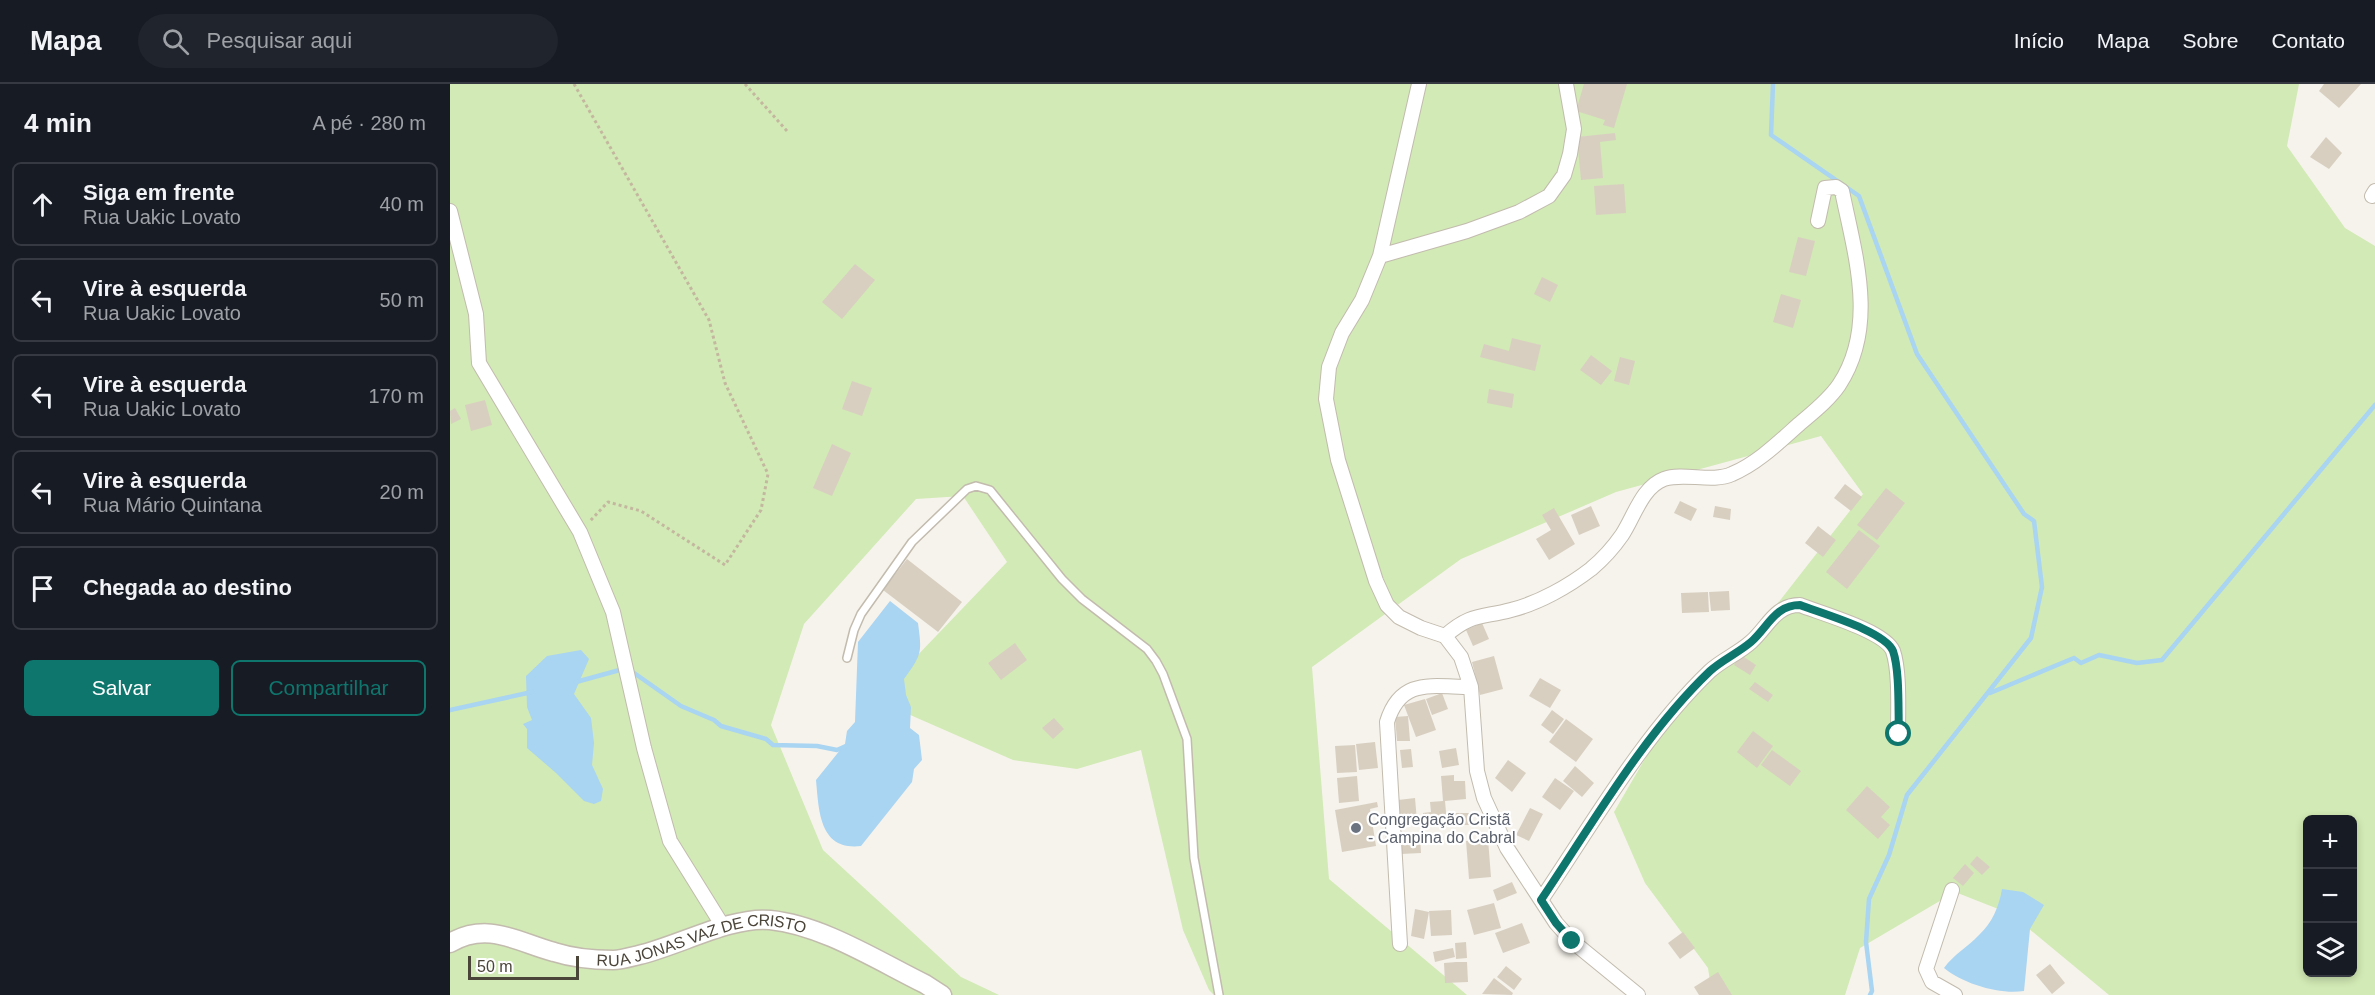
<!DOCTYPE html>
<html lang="pt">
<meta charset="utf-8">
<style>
:root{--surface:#171b24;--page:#20242c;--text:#f1f3f6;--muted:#9ea1a6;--line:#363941;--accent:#0f766e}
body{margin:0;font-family:Arial,sans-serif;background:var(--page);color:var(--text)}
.controls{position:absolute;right:18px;bottom:18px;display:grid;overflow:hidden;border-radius:9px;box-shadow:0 3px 9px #0003}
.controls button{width:54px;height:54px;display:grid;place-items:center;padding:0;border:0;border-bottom:2px solid var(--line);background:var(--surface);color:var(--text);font:30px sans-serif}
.scale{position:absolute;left:18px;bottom:15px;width:111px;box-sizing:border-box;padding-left:6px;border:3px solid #4b4439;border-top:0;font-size:16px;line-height:21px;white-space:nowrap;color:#4b4439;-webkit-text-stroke:4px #fff;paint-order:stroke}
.stop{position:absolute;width:18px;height:18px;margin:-14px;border:4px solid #0f766e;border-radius:50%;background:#fff}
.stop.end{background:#0f766e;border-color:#fff;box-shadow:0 2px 6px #0008}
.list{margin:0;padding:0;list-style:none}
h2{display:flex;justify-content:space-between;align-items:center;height:78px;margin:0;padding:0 24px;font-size:26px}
h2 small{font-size:20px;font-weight:400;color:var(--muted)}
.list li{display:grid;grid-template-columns:39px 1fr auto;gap:18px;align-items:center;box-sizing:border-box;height:84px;margin:0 12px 12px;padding:0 12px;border:2px solid var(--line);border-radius:9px}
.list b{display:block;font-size:22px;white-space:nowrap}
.list p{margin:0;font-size:20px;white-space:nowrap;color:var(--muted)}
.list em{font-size:20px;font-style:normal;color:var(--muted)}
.actions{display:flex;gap:12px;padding:18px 24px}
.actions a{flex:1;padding:14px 0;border:2px solid var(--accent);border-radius:9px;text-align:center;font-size:21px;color:var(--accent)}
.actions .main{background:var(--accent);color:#fff}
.icon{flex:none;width:33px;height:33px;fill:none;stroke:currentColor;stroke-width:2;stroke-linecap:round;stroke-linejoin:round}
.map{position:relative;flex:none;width:1925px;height:911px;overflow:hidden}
header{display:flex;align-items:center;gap:36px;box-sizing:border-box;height:84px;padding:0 30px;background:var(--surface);border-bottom:2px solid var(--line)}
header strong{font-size:28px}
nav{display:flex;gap:33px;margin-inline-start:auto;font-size:21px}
.search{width:420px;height:54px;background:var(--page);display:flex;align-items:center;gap:15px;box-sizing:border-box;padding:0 21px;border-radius:33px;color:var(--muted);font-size:22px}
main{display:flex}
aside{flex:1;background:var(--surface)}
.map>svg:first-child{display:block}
</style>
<header>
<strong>Mapa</strong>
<div class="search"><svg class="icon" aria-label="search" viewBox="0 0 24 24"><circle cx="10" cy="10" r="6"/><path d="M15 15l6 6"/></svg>Pesquisar aqui</div>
<nav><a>Início</a><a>Mapa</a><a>Sobre</a><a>Contato</a></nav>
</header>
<main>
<aside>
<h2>4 min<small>A pé · 280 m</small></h2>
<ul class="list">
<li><svg class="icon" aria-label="ahead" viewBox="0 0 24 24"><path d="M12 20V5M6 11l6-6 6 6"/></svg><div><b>Siga em frente</b><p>Rua Uakic Lovato</p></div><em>40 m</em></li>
<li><svg class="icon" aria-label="left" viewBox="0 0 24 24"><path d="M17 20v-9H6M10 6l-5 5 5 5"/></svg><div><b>Vire à esquerda</b><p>Rua Uakic Lovato</p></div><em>50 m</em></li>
<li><svg class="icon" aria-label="left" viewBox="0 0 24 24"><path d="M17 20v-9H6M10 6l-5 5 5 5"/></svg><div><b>Vire à esquerda</b><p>Rua Uakic Lovato</p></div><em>170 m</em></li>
<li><svg class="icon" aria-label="left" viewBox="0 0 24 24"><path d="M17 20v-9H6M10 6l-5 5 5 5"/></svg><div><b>Vire à esquerda</b><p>Rua Mário Quintana</p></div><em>20 m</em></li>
<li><svg class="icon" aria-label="arrive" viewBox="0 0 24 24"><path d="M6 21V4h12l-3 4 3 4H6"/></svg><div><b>Chegada ao destino</b></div></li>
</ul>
<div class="actions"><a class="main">Salvar</a><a>Compartilhar</a></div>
</aside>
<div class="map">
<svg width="1925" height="911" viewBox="0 0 1925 911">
<rect width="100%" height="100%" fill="#f6f3ec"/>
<!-- green -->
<path fill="#d2eab5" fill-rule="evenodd" d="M0 0H1849L1837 62 1895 144 1925 162V911H1659L1561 830 1505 808 1410 864 1395 911H1262L1258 884 1195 799 1164 728 1210 649 1292 565 1413 410 1371 352 1166 408 1011 475 862 583 879 795 1017 911H764L759 906 733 846 691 666 627 685 563 676 458 630 440 600 557 478 513 412 466 415 354 540 321 641 373 766 511 893 549 911H0ZM1858 736H1902V888H1858Z"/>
<!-- water -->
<path fill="#a9d4f2" d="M440 517 468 539C472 569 472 570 454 595L456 611 461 623 460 644 469 651 472 676 464 685 462 698 411 762C369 767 369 726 366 696L395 660 397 647 405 638 408 558Z
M131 566 139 575 124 610 141 634 144 659 142 681 153 705 151 717 144 720 134 717 106 689 77 664V645L73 640 82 636 77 623 76 592 97 572Z
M1552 805 1573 808 1594 821 1580 845 1574 907C1551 911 1513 900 1494 884 1504 870 1518 863 1529 851 1542 839 1549 823 1552 805Z"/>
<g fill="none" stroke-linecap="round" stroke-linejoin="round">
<!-- stream -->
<path stroke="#a9d4f2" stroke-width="4.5" d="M1323 0 1321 51 1409 112 1467 270 1574 430 1584 437 1592 503 1581 554 1457 711 1439 771 1419 815 1416 858 1422 907 1420 911
M126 598 177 584 231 622 264 636 271 642 316 655 323 661 367 662 387 666 396 662
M1540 609 1624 574 1631 579 1649 571 1687 579 1712 576 1925 321
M0 626 82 608"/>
</g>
<!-- building -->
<path fill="#d8cfc1" d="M1134 0H1177L1164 44 1153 41 1155 36 1126 27Z
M1874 0H1911L1889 24 1869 7Z
M1165 49 1166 56 1150 58 1153 94 1131 96 1127 53Z
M1876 53 1892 69 1879 85 1860 73Z
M1174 100 1176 129 1146 131 1144 102Z
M1348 153 1365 157 1356 192 1339 188Z
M405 180 425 196 392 235 372 218Z
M1092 193 1108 201 1100 218 1084 210Z
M1331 210 1351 216 1343 244 1323 238Z
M1062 254 1091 261 1085 287 1030 273 1034 260 1059 267Z
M1141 271 1162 287 1151 301 1130 286Z
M1170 273 1185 277 1179 301 1164 297Z
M402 297 422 304 412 332 392 325Z
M1039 305 1064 310 1062 324 1037 319Z
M35 316 42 341 21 347 15 321Z
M5 324 11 335 1 340 0 327Z
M382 360 401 369 382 412 363 404Z
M1395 400 1412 413 1401 427 1384 414Z
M1436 404 1455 419 1427 456 1407 441Z
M1230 417 1247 425 1241 437 1224 429Z
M1141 422 1150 442 1129 451 1121 431Z
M1265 422 1281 425 1280 436 1263 433Z
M1104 424 1125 460 1099 476 1086 455 1101 446 1092 431Z
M1368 442 1386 456 1373 473 1355 459Z
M1409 446 1430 462 1397 505 1376 488Z
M457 475 512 518 488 548 433 506Z
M1279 507 1280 526 1261 527 1259 508Z
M1258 508 1259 528 1232 529 1231 509Z
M1032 539 1039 555 1023 562 1016 546Z
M565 559 577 576 551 596 538 579Z
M1291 571 1306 581 1300 591 1284 581Z
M1044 572 1053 605 1030 611 1022 578Z
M1090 594 1111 606 1100 624 1079 612Z
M1305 598 1323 611 1318 618 1299 605Z
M992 609 998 625 982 631 976 615Z
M975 615 986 646 966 653 954 621Z
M1102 626 1114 635 1103 650 1091 641Z
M958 632 960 657H947L945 633Z
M604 634 614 645 603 655 592 644Z
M1116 635 1143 655 1126 678 1099 658Z
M1303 647 1323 662 1307 684 1287 668Z
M925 658 928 684 909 686 906 660Z
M905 661 907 688 887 689 885 662Z
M1006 664 1009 681 992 684 989 667Z
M961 665 963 683 952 684 950 666Z
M1322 666 1351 687 1340 702 1311 681Z
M1058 676 1076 689 1062 708 1045 694Z
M1125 682 1144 699 1132 713 1113 697Z
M1004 691V697H1015L1016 715 995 717 997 739 974 741 973 729 981 728 980 718 993 717 991 692Z
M907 692 909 717 889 719 887 694Z
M1105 694 1124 707 1110 726 1092 713Z
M1417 702 1440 723 1431 733 1440 741 1428 755 1396 726Z
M965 714 967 737 950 738 948 716Z
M927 718 928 723 920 725 926 762 892 768 885 726Z
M1080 724 1093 730 1079 757 1066 751Z
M1003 729H1020V741H1003Z
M970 752 971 769 951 770V753Z
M1038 755 1041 793 1019 795 1016 757Z
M1527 772 1540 783 1532 791 1520 780Z
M1515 780 1524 789 1513 802 1503 794Z
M1062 798 1067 809 1047 817 1043 806Z
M1044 819 1051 844 1024 851 1017 826Z
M965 825 979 828 974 855 961 852Z
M1001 826 1002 851 981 852 979 827Z
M1072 839 1080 859 1053 869 1045 849Z
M1233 848 1245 864 1230 875 1218 859Z
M1016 858 1017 874 1006 875 1005 859Z
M1003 864 1005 873 985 878 983 868Z
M1006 878H1017L1018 898 995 899 994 879Z
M1600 880 1615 899 1602 910 1586 891Z
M1056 882 1072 895 1064 906 1047 893Z
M1268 888 1282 911H1249L1244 903Z
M1044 894 1063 909 1062 911 1032 910Z"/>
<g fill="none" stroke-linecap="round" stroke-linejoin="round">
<!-- service casing -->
<g stroke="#c2bbae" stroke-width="10">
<path id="service" d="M397 574 404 546 411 530 462 458 517 405 526 402 540 406 612 495 632 515 697 565 706 577 713 590 737 655 744 774 769 911"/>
</g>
<!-- minor casing -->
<g stroke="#c2bbae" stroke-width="16">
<path id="minor" d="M969 0 930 172 912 216 892 249 879 283 876 315 888 376 926 497 937 521 949 533 971 544 995 552 1011 573 1021 603 1027 687 1034 714 1057 764 1106 839 1122 857 1188 911
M1922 112 1925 107
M0 127 26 230 29 279 130 448 163 528 194 664 220 757 274 844
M930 172 1017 147 1069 128 1099 112 1114 91 1120 70 1124 45 1116 0
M995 552C1021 529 1031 534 1061 526 1089 519 1119 502 1141 485 1153 475 1163 464 1172 451 1184 433 1192 403 1214 395 1234 388 1262 399 1282 390 1306 380 1327 360 1347 342 1362 329 1378 317 1389 301 1428 242 1405 171 1392 107L1386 103 1375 104 1368 137
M1502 806 1476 885 1482 898 1505 911
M1091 816C1143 739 1193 651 1260 587 1272 576 1289 569 1301 558 1318 543 1325 521 1350 521 1370 529 1435 547 1443 567 1450 587 1448 627 1448 650
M950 860 937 638C951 593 982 603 1021 603"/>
</g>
<!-- tertiary casing -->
<g stroke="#c2bbae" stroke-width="21">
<g id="tertiary">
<path id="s1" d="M0 859C38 837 67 858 104 868 123 874 143 876 163 876 171 876 181 873 189 871 228 862 282 832 320 836 372 841 428 877 475 900L492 911"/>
</g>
</g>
<!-- path -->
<path stroke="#c4b79f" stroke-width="3" stroke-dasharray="3 3" stroke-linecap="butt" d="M124 0 259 236 275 299 318 390 311 426 275 481 191 427 158 418 140 437
M295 0 337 47"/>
<!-- service -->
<use href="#service" stroke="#fff" stroke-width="7"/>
<!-- minor -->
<use href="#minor" stroke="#fff" stroke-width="14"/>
<!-- tertiary -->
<use href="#tertiary" stroke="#fff" stroke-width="18"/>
</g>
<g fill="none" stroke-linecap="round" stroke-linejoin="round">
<!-- route -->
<path stroke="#0f766e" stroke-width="8" d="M1122 857 1106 839 1091 816C1143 739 1193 651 1260 587 1272 576 1288 569 1301 558 1318 543 1325 521 1350 521 1370 529 1435 547 1443 567 1450 587 1448 628 1449 650"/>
</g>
<!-- markers -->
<circle fill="#6b7280" stroke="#fff" stroke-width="2" cx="906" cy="744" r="6"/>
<g text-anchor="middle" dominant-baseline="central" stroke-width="4.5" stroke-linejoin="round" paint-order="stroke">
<!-- worship labels -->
<g font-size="16" fill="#5b616d" stroke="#fff" text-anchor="start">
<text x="918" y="735">Congregação Cristã<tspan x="918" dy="18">- Campina do Cabral</tspan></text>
</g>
<!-- street labels -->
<g font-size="16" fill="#4b4439" stroke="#fff">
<text stroke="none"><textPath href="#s1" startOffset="260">RUA JONAS VAZ DE CRISTO</textPath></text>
</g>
</g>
</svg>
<div class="controls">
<button>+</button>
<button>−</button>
<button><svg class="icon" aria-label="layers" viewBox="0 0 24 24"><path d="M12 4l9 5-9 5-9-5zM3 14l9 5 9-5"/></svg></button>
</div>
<div class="scale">50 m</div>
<div class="stop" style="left:1449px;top:650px"></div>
<div class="stop end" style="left:1122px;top:857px"></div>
</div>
</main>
